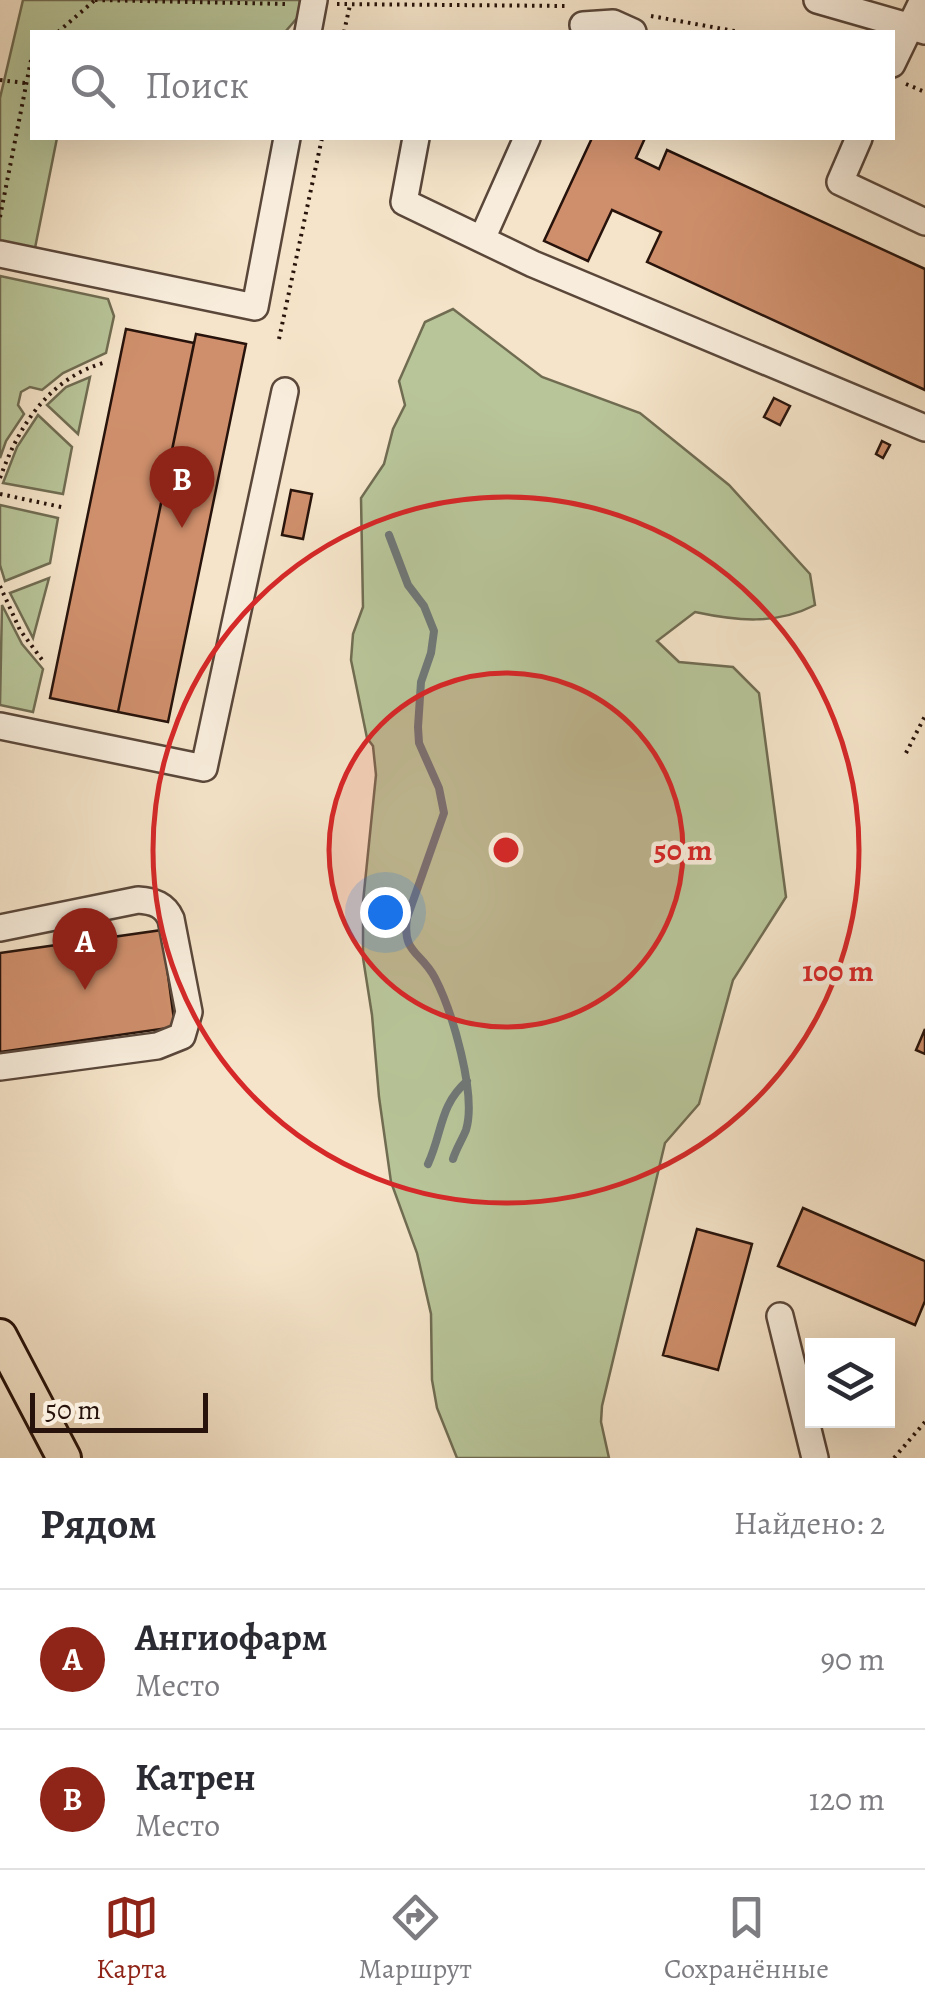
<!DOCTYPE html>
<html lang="ru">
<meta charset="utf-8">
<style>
:root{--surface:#fff;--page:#f7f7f7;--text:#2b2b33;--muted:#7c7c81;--line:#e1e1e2;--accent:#8f2418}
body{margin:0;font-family:Alegreya,serif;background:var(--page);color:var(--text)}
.controls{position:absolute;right:30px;bottom:30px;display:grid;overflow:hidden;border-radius:0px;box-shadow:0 10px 40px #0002}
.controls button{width:90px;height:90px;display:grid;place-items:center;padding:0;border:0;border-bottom:2px solid var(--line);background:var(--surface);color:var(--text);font:50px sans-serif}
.scale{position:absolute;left:30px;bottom:25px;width:178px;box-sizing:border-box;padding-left:10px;border:5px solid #27130b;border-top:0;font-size:28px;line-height:35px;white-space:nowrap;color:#27130b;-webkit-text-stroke:8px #f8eddc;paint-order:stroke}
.you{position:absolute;left:385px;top:912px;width:35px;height:35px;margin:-25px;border:8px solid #fff;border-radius:50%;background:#1a73e8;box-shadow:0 0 0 15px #1a73e833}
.badge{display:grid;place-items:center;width:65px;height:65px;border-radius:50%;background:var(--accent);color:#fff;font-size:32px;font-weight:700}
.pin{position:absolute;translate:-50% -82px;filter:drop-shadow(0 2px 5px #0008)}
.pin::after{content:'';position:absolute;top:52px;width:35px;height:30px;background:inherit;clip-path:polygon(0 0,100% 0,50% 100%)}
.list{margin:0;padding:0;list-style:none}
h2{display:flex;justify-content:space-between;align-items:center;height:130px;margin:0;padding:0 40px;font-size:42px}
h2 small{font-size:32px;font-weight:400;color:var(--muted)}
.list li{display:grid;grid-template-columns:65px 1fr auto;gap:30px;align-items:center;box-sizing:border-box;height:140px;padding:0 40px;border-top:2px solid var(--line)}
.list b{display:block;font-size:38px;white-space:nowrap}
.list p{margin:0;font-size:32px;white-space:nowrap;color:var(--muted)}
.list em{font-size:32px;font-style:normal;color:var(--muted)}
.icon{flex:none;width:55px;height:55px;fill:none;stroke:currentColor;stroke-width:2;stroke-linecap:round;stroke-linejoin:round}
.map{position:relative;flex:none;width:925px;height:1458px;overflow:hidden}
.search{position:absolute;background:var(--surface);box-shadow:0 10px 40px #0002;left:30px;right:30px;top:30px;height:110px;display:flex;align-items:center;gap:25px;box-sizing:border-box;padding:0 35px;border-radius:0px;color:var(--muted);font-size:38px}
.sheet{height:410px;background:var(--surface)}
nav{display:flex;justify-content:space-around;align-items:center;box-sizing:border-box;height:140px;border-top:2px solid var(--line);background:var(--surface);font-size:28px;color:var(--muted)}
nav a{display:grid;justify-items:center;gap:5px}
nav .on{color:var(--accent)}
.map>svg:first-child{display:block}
</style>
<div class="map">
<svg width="925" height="1458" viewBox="0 0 925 1458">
<rect width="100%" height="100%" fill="#f5e4c9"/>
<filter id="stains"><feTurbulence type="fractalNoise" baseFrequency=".002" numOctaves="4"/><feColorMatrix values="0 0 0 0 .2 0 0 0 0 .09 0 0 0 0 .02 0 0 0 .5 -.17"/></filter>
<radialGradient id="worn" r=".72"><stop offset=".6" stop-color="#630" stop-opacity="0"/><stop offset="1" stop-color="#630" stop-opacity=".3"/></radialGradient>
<!-- green -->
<path fill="#b8c599" stroke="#706c52" stroke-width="2.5" d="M23 0H300L298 17 285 32H32V138H57L35 248 0 242V98Z
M0 276 108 299 114 316 106 353 63 373 42 390 30 387 21 392 18 405 24 414 6 441 0 458Z
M453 309 542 377 640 413 729 485 810 574 815 605C776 625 737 621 695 612L657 641 679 662 733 667 759 693 786 897 733 980 699 1104 665 1143 602 1406 601 1422 609 1458H457L437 1408 432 1380 431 1314 417 1253 391 1182 379 1097 372 1015 363 958V902L376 775 373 746 367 738 351 660 353 634 363 607 361 498 384 464 393 429 405 405 399 381 425 322Z
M90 377 78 434 47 405 66 387Z
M38 415 72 447 63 494 3 483 17 447Z
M0 505 58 518 50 563 5 581 0 565Z
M49 578 33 638 10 593Z
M2 605 22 644 43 669 33 712 0 705Z"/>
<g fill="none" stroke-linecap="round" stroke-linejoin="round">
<!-- stream -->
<path stroke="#707877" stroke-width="8" d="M389 535 408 585 424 606 434 631 431 653 421 682 418 727 419 743 439 788 444 813 407 918C402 954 421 951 435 978 452 1011 477 1094 466 1130 462 1140 456 1149 453 1159
M428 1164C443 1131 439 1106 467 1081"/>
</g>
<!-- building -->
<path fill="#cf8f6c" stroke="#27130b" stroke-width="2.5" d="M592 138H645L636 158 659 169 667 150 925 269V390L647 262 661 232 612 210 588 261 544 241Z
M126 329 194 343 118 712 50 698Z
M196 334 246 344 168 722 118 712Z
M774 398 790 406 780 425 764 417Z
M882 441 890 445 883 458 876 454Z
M291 490 312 494 303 539 282 535Z
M162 930 175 1027 0 1052V953Z
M925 1029V1054L916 1050Z
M803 1208 925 1261V1301L915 1325 778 1266Z
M697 1229 752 1244 718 1370 663 1355Z"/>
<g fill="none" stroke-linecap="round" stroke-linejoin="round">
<!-- minor casing -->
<g stroke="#5a473a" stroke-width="30">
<path id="minor" d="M817 0 925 31
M583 25 613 23 633 32
M308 32 314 0
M892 64 923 0
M416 138 404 202 533 264 925 428
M859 138 840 182 925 222
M482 239 527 138
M0 254 255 307 287 138
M0 726 204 768 285 391
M0 928 138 900C154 901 165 905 171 919L189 1012 182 1036 157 1046 0 1067
M780 1316 815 1458"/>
</g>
<!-- major casing -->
<g stroke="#27130b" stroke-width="38">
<path id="major" d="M0 1336 64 1458"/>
</g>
<!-- path -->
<path stroke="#27130b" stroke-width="4" stroke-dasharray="2.5 5" stroke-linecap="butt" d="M95 0 288 4
M337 4 568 6
M651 16 740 32
M58 32 95 0
M344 32 350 5
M0 80 25 83
M906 84 925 92
M0 217 32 55
M279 339 322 138
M0 478C19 425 49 378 106 362
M0 494 66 508
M0 586 20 630 43 661
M906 753 925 716
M894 1458 925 1422"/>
<!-- minor -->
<use href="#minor" stroke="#f8eddc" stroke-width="25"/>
<!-- major -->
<use href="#major" stroke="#f5e4c9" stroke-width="32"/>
</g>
<!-- distance rings -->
<circle cx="506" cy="850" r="177" fill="#d62828" fill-opacity=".12"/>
<g fill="none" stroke="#d62828" stroke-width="5">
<circle cx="506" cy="850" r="177"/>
<circle cx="506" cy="850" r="353"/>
</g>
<circle cx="506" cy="850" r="15" fill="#d62828" stroke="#f8eddc" stroke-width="5"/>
<g font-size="30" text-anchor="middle" font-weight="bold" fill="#d62828" stroke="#f8eddc" stroke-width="9" stroke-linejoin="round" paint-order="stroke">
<text x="683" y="860">50 m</text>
<text x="838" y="981">100 m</text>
</g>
<rect width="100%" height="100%" filter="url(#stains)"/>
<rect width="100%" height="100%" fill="url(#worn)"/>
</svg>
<div class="controls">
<button><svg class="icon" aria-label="layers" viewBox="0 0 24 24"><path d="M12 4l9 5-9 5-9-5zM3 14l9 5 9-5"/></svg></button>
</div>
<div class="scale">50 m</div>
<div class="you"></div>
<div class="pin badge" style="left:85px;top:990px">A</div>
<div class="pin badge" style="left:182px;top:528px">B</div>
<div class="search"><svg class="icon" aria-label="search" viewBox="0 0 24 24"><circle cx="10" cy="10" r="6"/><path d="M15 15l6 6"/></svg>Поиск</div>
</div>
<section class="sheet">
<h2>Рядом<small>Найдено: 2</small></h2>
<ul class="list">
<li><span class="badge">A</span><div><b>Ангиофарм</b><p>Место</p></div><em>90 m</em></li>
<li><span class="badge">B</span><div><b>Катрен</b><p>Место</p></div><em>120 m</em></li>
</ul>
</section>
<nav>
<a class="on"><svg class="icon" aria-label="map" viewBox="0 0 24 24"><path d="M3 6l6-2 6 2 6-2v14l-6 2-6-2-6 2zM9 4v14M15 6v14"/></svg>Карта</a>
<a><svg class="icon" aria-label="directions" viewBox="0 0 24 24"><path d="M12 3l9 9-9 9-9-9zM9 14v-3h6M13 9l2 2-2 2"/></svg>Маршрут</a>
<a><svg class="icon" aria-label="saved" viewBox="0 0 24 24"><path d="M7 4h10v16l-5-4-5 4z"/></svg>Сохранённые</a>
</nav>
